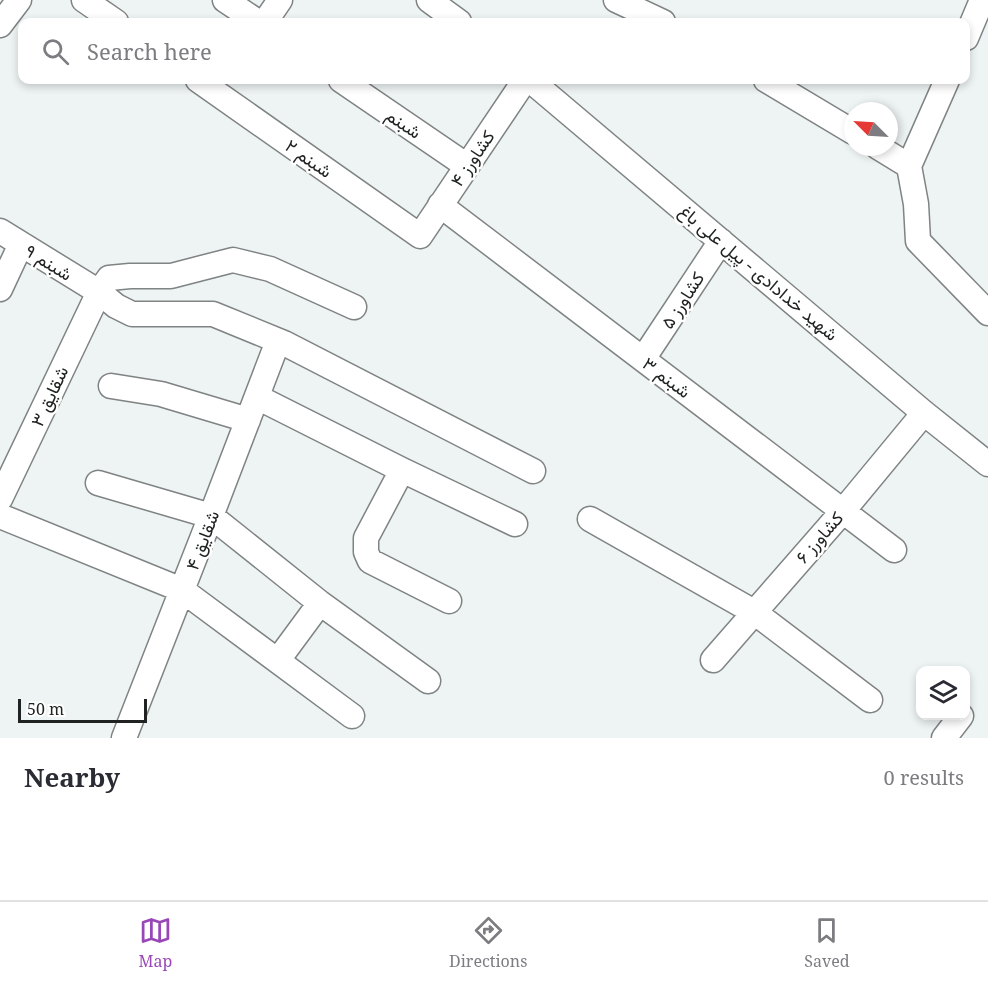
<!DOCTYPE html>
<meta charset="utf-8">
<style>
:root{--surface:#fff;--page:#f7f7f7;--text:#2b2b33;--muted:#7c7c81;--line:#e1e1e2;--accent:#9947b6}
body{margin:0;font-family:"Noto Serif",Vazirmatn,serif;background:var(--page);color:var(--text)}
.controls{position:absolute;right:18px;bottom:18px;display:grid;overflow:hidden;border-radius:12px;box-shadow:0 3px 9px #0003}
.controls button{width:54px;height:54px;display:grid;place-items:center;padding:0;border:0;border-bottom:2px solid var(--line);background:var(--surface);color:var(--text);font:30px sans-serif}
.compass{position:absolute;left:844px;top:102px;width:54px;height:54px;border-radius:50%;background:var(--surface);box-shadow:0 3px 9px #0003;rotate:294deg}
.scale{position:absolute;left:18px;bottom:15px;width:129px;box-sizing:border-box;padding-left:6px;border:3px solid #212323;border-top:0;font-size:16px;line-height:21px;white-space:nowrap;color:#212323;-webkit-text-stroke:4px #fff;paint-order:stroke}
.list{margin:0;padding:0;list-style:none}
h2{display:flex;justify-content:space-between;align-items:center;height:78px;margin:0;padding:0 24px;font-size:26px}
h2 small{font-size:20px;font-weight:400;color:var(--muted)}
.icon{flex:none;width:33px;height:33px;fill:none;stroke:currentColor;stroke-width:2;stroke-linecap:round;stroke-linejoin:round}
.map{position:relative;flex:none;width:988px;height:738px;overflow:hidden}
.search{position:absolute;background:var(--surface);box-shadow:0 3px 9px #0003;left:18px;right:18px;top:18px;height:66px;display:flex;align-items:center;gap:15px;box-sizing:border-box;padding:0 21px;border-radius:12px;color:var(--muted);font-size:22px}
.sheet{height:162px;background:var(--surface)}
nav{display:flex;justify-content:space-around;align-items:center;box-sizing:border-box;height:84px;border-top:2px solid var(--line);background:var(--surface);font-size:16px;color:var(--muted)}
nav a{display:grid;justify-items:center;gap:3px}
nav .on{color:var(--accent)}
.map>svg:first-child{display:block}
</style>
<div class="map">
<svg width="988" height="738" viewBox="0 0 988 738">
<rect width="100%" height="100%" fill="#eef3f3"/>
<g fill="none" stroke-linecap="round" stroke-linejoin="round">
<!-- minor casing -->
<g stroke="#7f8383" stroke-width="27">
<path id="minor" d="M84 0 116 22
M225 0 258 22
M429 0 459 22
M616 0 663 22
M265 22 280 0
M0 25 19 0
M966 38 982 0
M198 80 420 236 525 80
M341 80 467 166
M530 80 924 413 988 464
M766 80 853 132
M947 80 909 166 916 204 918 241 988 313
M878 147 909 166
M440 205 894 550
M0 231 99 292 116 306 132 314H213L284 343 533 471
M0 289 21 244
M643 359 721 241
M111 386 161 394 248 420
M257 397 402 470 515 524
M402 470 366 538V552L370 561 449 601
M98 483 211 516 320 603 428 681
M0 499 99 292 109 278 130 276H171L233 260 270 269 354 307
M0 516 182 590 352 716
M590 519 754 612 870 700
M278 660 320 603
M713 660 843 511 924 413
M124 738 211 516 278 341
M944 738 961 716"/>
</g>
<!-- minor -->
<use href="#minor" stroke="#fff" stroke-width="24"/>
</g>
<g text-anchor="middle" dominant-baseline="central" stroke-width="5" stroke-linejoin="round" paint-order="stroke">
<!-- street labels -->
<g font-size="18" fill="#212323" stroke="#fff">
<text transform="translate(404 123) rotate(34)">شبنم</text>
<text transform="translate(309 158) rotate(35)">شبنم ۲</text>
<text transform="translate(472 158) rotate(-56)">کشاورز ۴</text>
<text transform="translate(49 262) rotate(32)">شبنم ۹</text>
<text transform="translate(759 272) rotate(40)">شهید خدادادی - پیل علی باغ</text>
<text transform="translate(682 300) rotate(-57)">کشاورز ۵</text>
<text transform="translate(667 377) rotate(37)">شبنم ۳</text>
<text transform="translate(49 396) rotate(-65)">شقایق ۳</text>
<text transform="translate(819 537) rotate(-49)">کشاورز ۶</text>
<text transform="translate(202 540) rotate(-69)">شقایق ۴</text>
</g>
</g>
</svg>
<div class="controls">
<button><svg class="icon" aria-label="layers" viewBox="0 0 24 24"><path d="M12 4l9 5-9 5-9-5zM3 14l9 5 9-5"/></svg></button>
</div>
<svg class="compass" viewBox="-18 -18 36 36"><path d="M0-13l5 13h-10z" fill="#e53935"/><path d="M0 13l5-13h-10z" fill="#7c7c81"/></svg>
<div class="scale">50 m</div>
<div class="search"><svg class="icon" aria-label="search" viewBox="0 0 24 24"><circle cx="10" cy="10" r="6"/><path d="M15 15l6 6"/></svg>Search here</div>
</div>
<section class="sheet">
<h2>Nearby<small>0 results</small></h2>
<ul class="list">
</ul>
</section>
<nav>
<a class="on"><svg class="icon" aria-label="map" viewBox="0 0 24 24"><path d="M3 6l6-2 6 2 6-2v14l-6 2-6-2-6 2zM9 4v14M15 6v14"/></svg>Map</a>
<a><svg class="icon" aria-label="directions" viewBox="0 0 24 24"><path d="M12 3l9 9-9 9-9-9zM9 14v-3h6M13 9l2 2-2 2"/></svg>Directions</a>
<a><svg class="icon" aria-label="saved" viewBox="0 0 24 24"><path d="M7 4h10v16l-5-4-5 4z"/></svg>Saved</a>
</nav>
